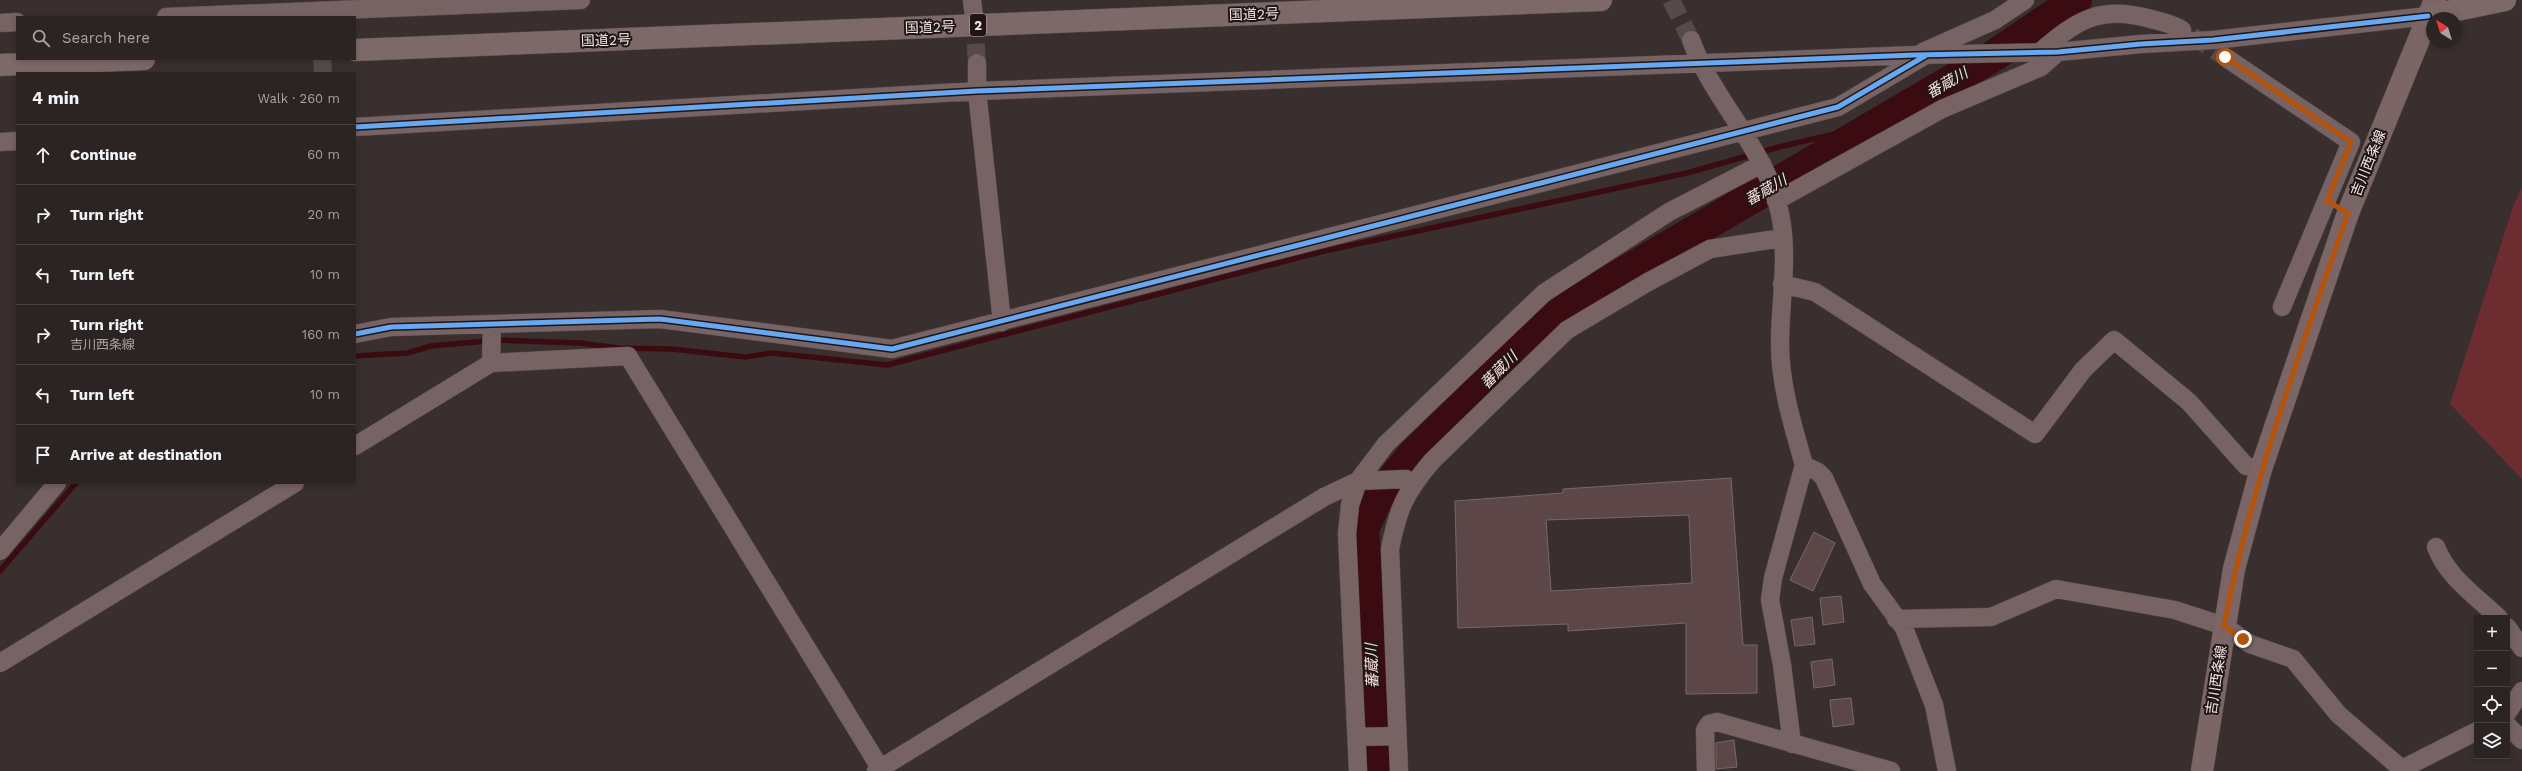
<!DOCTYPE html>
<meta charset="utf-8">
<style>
:root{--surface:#2c2323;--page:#382f30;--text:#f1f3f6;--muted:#a6a4a6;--line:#484041}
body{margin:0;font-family:"Work Sans","Noto Sans JP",sans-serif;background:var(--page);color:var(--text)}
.controls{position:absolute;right:12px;bottom:12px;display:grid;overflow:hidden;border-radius:0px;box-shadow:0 2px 6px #0003}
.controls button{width:36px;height:36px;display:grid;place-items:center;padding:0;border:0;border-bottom:1px solid var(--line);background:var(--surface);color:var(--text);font:20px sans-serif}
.compass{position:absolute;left:2426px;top:12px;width:36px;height:36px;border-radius:50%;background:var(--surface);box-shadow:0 2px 6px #0003;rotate:322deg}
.stop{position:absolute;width:12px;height:12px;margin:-9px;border:3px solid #b45309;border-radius:50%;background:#fff}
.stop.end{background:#b45309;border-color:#fff;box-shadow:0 1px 4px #0008}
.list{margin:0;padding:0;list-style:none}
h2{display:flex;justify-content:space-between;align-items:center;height:52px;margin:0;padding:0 16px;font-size:17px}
h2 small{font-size:13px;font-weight:400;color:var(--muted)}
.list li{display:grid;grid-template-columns:26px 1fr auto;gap:12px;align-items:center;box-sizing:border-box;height:60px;padding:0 16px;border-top:1px solid var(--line)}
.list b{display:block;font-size:15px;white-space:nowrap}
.list p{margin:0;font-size:13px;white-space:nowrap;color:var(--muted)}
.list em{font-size:13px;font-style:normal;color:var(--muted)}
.icon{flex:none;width:22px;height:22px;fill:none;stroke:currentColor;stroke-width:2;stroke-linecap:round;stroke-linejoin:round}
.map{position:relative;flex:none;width:2522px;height:771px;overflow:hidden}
.search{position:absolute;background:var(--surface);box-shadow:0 2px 6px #0003;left:16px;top:16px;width:340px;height:44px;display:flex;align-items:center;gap:10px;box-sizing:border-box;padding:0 14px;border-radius:0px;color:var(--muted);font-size:15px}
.panel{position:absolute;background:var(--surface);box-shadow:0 2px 6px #0003;left:16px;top:72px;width:340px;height:412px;border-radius:0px}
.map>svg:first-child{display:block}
</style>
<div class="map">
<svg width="2522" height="771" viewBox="0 0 2522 771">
<rect width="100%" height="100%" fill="#3a2f2f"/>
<!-- green -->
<path fill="#6c2c30" d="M2522 188V479L2450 404 2513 207Z"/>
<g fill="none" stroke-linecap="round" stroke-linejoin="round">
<!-- stream -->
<path stroke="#3a0b10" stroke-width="5.5" d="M355 356 407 353 431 346 497 340 580 343 618 348 672 349 745 357 772 353 887 365 1320 252 1687 173 1779 147 1877 124
M0 571 76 483"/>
<!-- river -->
<path stroke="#3a0b10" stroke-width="32" d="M1375 771 1373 657 1363 530 1377 498 1412 456 1547 323 1574 302 1995 55 2076 0"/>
</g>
<!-- building -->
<path fill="#5d4647" stroke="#746a6a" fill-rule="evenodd" d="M1731 478 1743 645H1757V693L1686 694V623L1568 631V624L1458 628 1455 501 1563 493V489ZM1689 515 1692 583 1551 591 1546 520Z
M1814 532 1835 543 1813 591 1790 580Z
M1841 596 1844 622 1823 625 1820 598Z
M1812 617 1815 644 1795 646 1791 620Z
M1832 659 1835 685 1814 688 1811 662Z
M1851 698 1854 724 1833 727 1830 700Z
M1734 740 1737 767 1716 769V743Z"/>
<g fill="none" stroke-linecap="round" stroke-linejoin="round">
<!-- street-tunnel -->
<path stroke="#564b4a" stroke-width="18" stroke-dasharray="18 9" stroke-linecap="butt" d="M1671 0 1691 40
M974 17 977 63
M2192 36 2225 57
M322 59 323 73"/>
<!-- street casing -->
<g stroke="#574d4d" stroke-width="19">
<path id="street" d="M972 0 974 17
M166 17 581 0
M0 23 17 22
M1691 40C1713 101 1767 149 1780 214 1789 256 1780 301 1780 344 1780 385 1793 426 1804 465L1818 472 1824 478 1872 584 1904 628 1934 705 1947 771
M1923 52 1995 20 2025 0
M2040 52C2078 19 2101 5 2151 19 2162 22 2173 24 2182 30
M2225 57 2351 142 2282 307
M977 63V91L1002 322
M355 127 977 91 1915 55 2058 52 2141 44 2213 40 2428 16
M0 142 17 141
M1776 201 1942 109 2041 67 2058 52
M1782 284 1815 292 2035 434 2083 370 2114 340 2189 402 2246 466 2261 469
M355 334 391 327 660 319 892 349 1838 107 1924 56
M491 363 628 356 882 771
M355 446 491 363 492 324
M2436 547C2448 578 2476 596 2499 618
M0 551 57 483
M1896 619 1991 617 2056 589 2175 610 2224 626 2250 644 2293 659 2338 714 2404 771
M2507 627 2522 648
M0 663 295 483
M2507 713 2522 691
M2507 725 2522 740
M1357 737 1397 736
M1792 744 1782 665 1770 600 1773 578 1804 465
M2402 769 2477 731
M876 771 1324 497 1358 481 1406 479 1413 483
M1358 771 1347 534 1350 505 1358 481 1386 444 1544 293 1669 212 1762 164
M1399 771 1390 549C1398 508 1405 493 1432 461L1567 330 1648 282 1710 249 1783 238
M1706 771 1705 730 1709 724 1717 722 1891 771"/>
</g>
<!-- secondary casing -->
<g stroke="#574d4d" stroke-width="23">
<path id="secondary" d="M2202 771 2234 569 2261 469 2348 213 2435 0"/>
</g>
<!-- highway casing -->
<g stroke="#574d4d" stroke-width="23">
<path id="highway" d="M2428 16 2505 0
M355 50 1601 0
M0 65 144 59"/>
</g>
<!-- street -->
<use href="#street" stroke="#776363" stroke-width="18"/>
<!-- secondary -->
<use href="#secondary" stroke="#7b6565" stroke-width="22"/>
<!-- highway -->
<use href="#highway" stroke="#7e6969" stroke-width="22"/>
<!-- cycleway casing -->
<g stroke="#1f1515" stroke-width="8">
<path id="cycleway" d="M355 127 977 91 1915 55 2058 52 2141 44 2213 40 2428 16
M355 334 391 327 660 319 892 349 1838 107 1925 56"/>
</g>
<!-- cycleway -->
<use href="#cycleway" stroke="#66a8f1" stroke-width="5"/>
</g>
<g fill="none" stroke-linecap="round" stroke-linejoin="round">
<!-- route -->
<path stroke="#b45309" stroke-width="5" d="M2225 57 2351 142 2327 201 2348 213C2301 349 2251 484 2224 626L2243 639"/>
</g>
<g text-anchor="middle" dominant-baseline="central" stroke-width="4" stroke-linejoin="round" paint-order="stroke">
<!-- shield labels -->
<rect fill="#1f1515" stroke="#b5a8a7" stroke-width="1" x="970" y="14" width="16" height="22" rx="3"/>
<g font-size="13" font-weight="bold" fill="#f5e7e6">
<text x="978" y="25">2</text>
</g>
<!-- street labels -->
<g font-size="14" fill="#f5e7e6" stroke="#1f1515">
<text transform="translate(1254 14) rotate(-2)">国道2号</text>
<text transform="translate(930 27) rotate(-2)">国道2号</text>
<text transform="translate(606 40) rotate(-2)">国道2号</text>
<text transform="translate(2368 163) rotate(-68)">吉川西条線</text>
<text transform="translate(2216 680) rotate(-81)">吉川西条線</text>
</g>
<!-- water labels -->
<g font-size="15" font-style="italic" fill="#f9dddc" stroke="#1f1515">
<text transform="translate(1947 83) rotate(-30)">番蔵川</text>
<text transform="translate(1766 190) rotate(-30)">蕃蔵川</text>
<text transform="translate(1499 370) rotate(-45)">蕃蔵川</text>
<text transform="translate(1372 666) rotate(-92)">蕃蔵川</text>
</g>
</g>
</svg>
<div class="controls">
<button>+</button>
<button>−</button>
<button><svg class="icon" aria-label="locate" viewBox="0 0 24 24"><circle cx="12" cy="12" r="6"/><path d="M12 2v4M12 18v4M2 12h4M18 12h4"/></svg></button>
<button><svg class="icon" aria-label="layers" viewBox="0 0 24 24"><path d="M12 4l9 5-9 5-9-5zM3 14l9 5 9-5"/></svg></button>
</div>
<svg class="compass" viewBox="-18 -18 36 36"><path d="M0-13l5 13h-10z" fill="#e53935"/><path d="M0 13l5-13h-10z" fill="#a6a4a6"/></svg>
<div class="stop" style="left:2225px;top:57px"></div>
<div class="stop end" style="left:2243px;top:639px"></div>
<div class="search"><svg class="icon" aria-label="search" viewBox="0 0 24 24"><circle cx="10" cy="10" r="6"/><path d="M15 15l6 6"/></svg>Search here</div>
<section class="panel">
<h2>4 min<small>Walk · 260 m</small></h2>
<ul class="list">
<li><svg class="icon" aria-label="ahead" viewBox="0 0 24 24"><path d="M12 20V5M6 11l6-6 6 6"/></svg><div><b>Continue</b></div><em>60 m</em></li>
<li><svg class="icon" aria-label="right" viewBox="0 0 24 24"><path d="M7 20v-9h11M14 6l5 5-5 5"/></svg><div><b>Turn right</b></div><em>20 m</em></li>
<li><svg class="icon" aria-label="left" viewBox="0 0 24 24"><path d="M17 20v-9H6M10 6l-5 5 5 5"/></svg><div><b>Turn left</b></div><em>10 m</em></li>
<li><svg class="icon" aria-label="right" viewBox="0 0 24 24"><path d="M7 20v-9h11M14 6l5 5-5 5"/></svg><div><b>Turn right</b><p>吉川西条線</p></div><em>160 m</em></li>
<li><svg class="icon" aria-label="left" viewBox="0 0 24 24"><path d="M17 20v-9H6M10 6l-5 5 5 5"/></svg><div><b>Turn left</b></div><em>10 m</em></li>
<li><svg class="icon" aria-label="arrive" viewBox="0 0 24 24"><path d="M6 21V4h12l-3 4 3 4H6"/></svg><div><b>Arrive at destination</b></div></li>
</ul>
</section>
</div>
